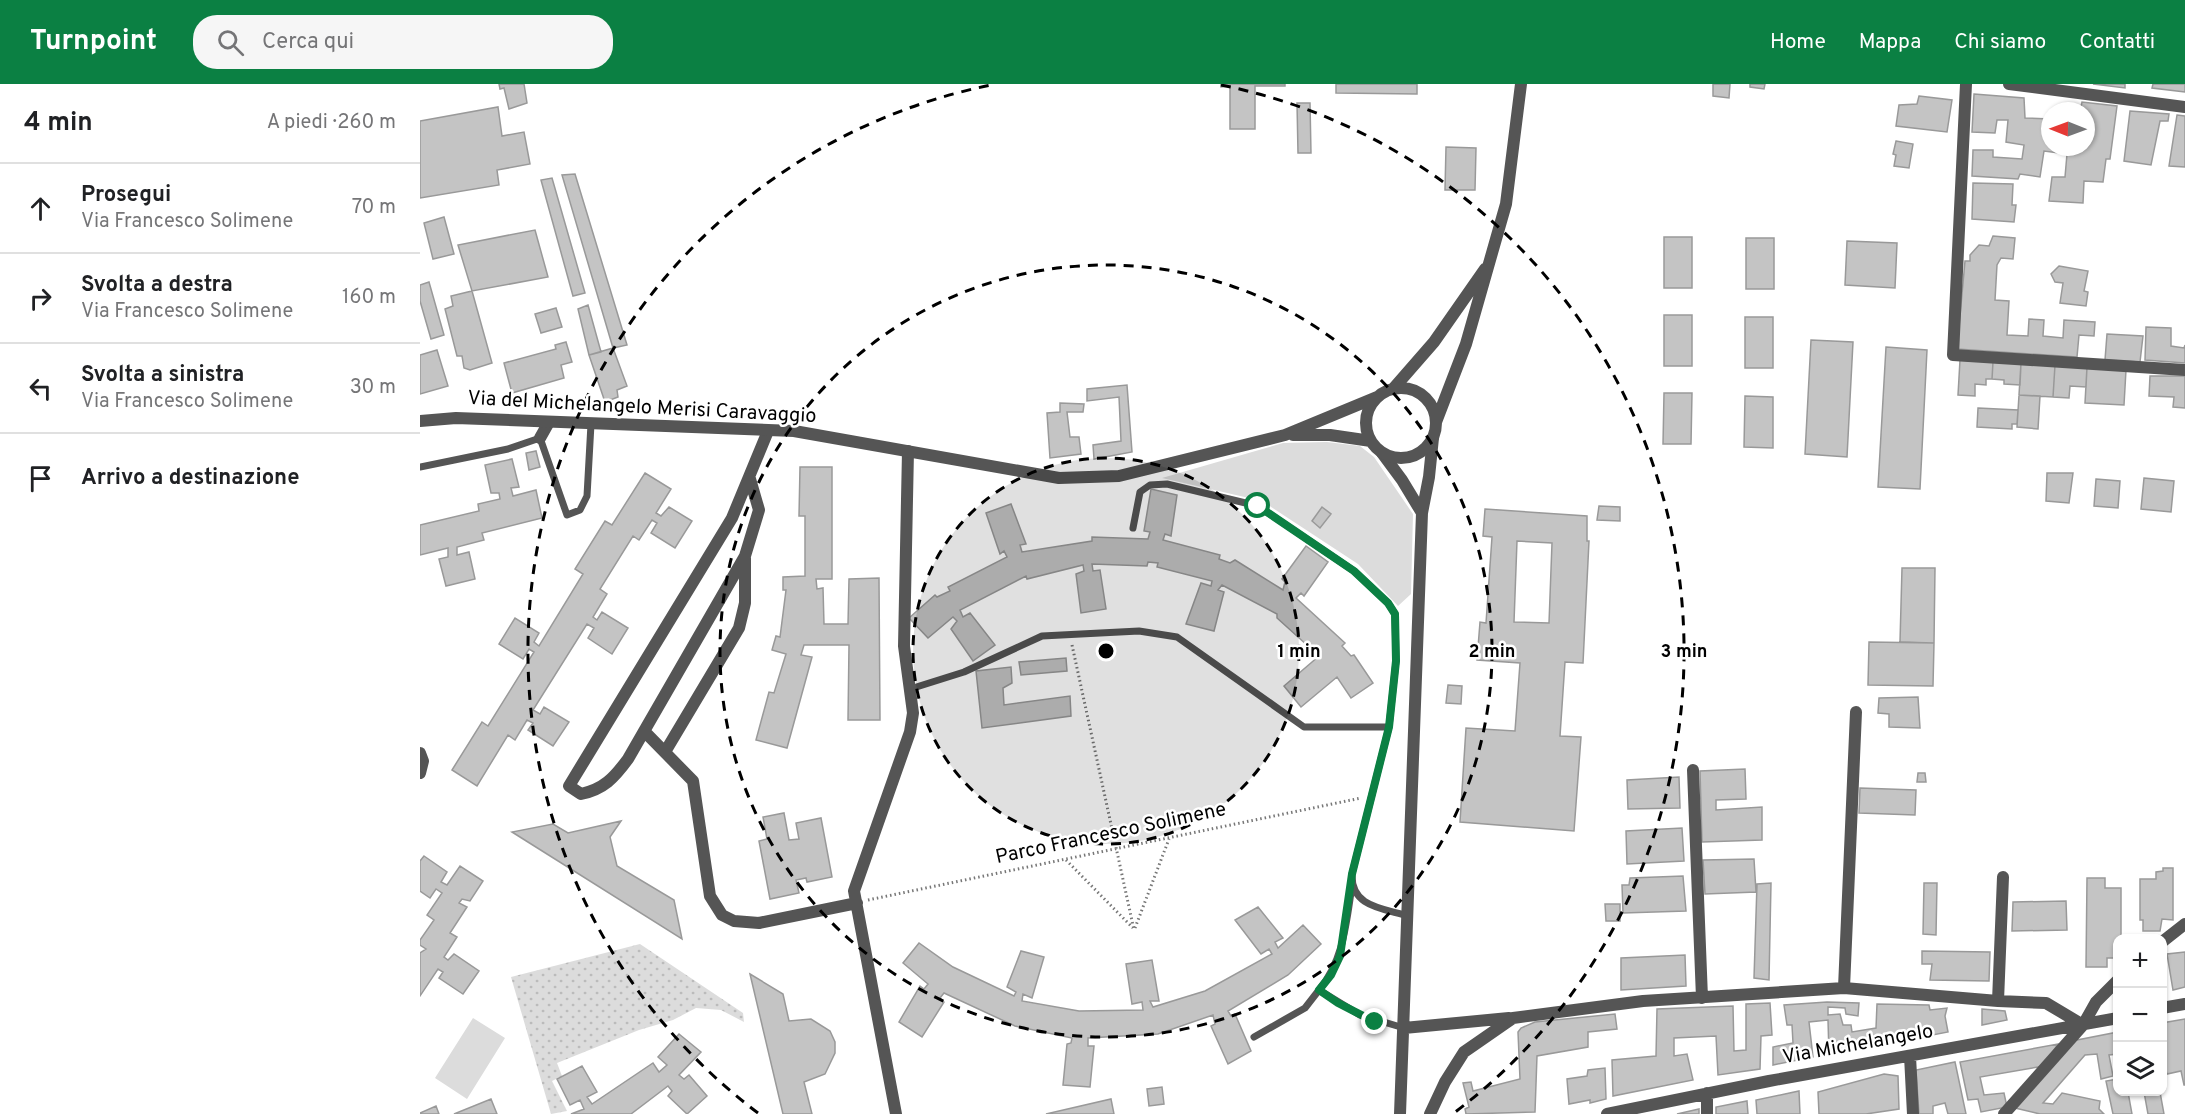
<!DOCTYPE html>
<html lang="it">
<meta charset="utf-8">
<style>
:root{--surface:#fff;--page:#f6f6f6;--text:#202124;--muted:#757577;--line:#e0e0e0;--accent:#0b8043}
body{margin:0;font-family:Overpass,sans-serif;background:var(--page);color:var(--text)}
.controls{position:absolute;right:18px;bottom:18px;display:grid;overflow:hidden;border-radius:12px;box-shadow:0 2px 4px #0004}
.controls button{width:54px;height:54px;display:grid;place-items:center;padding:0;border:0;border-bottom:2px solid var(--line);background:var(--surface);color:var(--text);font:30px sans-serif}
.compass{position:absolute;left:1621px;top:18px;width:54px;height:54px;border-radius:50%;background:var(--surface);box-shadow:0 2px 4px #0004;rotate:271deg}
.stop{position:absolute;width:18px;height:18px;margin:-14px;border:4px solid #0b8043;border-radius:50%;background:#fff}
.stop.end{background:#0b8043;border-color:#fff;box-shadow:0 2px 6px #0008}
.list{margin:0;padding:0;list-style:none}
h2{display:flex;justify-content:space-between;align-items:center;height:78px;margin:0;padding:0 24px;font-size:26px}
h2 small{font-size:20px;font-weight:400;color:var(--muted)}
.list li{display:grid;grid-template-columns:39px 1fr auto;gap:18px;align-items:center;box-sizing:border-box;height:90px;padding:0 24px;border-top:2px solid var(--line)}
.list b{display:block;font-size:22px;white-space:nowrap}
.list p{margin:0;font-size:20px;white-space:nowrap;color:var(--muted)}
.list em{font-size:20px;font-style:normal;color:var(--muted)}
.icon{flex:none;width:33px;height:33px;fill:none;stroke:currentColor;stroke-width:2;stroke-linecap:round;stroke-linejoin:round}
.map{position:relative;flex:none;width:1765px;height:1030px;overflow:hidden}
header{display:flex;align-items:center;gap:36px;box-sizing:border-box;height:84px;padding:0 30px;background:var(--accent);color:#fff}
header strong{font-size:28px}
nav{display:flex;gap:33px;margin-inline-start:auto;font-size:21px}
.search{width:420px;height:54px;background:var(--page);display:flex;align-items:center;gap:15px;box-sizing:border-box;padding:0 21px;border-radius:24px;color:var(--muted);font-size:22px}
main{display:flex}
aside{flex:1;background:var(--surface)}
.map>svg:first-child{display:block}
</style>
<header>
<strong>Turnpoint</strong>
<div class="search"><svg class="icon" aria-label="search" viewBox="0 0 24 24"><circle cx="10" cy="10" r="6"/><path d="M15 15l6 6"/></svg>Cerca qui</div>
<nav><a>Home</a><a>Mappa</a><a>Chi siamo</a><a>Contatti</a></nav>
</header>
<main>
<aside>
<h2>4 min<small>A piedi · 260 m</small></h2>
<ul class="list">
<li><svg class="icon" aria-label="ahead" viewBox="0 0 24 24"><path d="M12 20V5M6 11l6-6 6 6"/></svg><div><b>Prosegui</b><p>Via Francesco Solimene</p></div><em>70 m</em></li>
<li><svg class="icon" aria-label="right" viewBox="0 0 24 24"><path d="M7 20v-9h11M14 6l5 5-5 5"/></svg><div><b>Svolta a destra</b><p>Via Francesco Solimene</p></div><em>160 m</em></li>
<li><svg class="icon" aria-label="left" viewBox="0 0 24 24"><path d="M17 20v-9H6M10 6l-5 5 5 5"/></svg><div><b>Svolta a sinistra</b><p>Via Francesco Solimene</p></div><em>30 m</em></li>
<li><svg class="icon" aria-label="arrive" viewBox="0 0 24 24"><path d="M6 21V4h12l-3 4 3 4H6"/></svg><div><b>Arrivo a destinazione</b></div></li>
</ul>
</aside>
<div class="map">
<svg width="1765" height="1030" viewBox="0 0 1765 1030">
<defs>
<pattern id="grass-dots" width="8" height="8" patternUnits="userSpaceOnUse" patternTransform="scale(1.5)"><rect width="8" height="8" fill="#dcdcdc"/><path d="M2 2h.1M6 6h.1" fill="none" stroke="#bbb" stroke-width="1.8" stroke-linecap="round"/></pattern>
</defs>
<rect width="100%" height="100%" fill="#fff"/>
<!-- grass -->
<path fill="url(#grass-dots)" d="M220 860 323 929 324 938 301 926 276 924 253 936 219 946 137 979 142 992 132 997 147 1027 131 1030 91 893Z"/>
<!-- green -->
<path fill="#dcdcdc" d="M907 358 940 362 954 373 993 430 991 510 978 522 938 480 842 417 742 394 863 359Z
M53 934 85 954 47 1015 15 994Z"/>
<!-- building -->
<path fill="#c4c4c4" stroke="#999" stroke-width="1.5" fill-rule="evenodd" d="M79 0H104L107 19 89 25 84 4 80 5Z
M801 0H865V2H835V45H810V2L801 3Z
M916 0H997V10L916 9Z
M1293 0H1310L1309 14 1293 12Z
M1330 0H1345L1344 5 1330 3Z
M1673 0H1705V4Z
M1733 0H1765V8L1732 4Z
M1554 10 1604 14 1605 34 1630 35V63H1666V27H1660L1662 18 1697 22 1690 75H1686L1683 98 1664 97 1663 119 1629 117 1632 93H1645L1647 70 1624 67 1620 93 1600 90 1598 95 1552 92 1553 66H1573V73L1602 75 1604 61 1586 58 1588 36H1577L1575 49 1552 48Z
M1499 12 1532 16 1527 48 1476 42 1479 21 1497 20Z
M877 19H890L891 69H878Z
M78 23 82 52 104 48 110 80 77 86 79 101 0 114V37Z
M1710 27 1749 30 1748 37H1740L1731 81 1704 77Z
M1757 31 1765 32V83L1749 82Z
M1476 57 1493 60 1489 84 1474 82 1476 71 1473 70Z
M1026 63 1056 64 1055 106H1025Z
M155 90 207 261 193 264 142 91Z
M132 94 165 209 153 212 121 96Z
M1553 99 1593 100 1592 121H1596L1594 138 1552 135Z
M24 133 34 170 13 175 4 139Z
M115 146 128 193 52 207 38 161Z
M1573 152 1595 154 1593 175 1581 174 1577 181 1575 216 1589 217 1587 251 1608 252 1609 235 1624 236 1623 252 1643 254 1644 236 1675 238 1674 252 1659 251 1657 273 1537 265 1545 177H1550V171L1559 161 1569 162Z
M1244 153H1272V204H1244Z
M1326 154H1354V205H1326Z
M1427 157 1477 159 1475 204 1425 201Z
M1639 182 1668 187 1664 207 1668 208 1666 222 1640 219 1643 199 1635 198 1631 190Z
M9 198 24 251 11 255 0 217V201Z
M52 207 72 279 50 286 44 284 42 272H37L25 225 33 222 31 212Z
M168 221 181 268 169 271 158 225Z
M136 224 142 243 121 249 115 230Z
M1244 231H1272V282H1244Z
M1325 233H1353V284H1325Z
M1726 243 1751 244V262L1764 264 1765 261V279L1725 276Z
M1687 250 1723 252 1720 278 1685 276Z
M1391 256 1433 258 1427 373 1385 370Z
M146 258 152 278 141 281 144 294 92 309 84 279 136 265 135 261Z
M1466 263 1507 266 1500 405 1458 403Z
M193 264 207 302 197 306 198 313 185 318 169 271Z
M17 266 28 302 0 310V271Z
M1540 276 1573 278 1572 295H1566V301L1555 300V312L1538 311Z
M1573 278 1601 279 1600 301 1584 300V296L1572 295Z
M1601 279 1635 281 1633 313 1599 311Z
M1635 281 1667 283 1666 303 1650 302 1649 314 1633 313Z
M1667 283 1706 286 1704 321 1665 319Z
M1730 292H1765V324L1753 323 1754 313 1729 312Z
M707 301 712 368 674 375 673 361 701 357 699 313 667 317V305Z
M1244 309H1272L1271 360H1243Z
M1599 311 1620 312 1618 345 1597 343Z
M1325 312 1353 313V364L1324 363Z
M640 319 664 320 663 328H647L650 353H659L661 370 630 374 627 329 640 328Z
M1558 324 1598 326 1597 340H1592V345L1557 343Z
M116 367 120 383 109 386 106 369Z
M92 375 99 403 91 404 93 412 116 406 122 434 62 449 64 456 37 463V471L49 468 55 495 26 502 19 475 28 473V464L0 471V441L59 427 58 420 80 415 79 409H71L65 381Z
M380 383H412V495H396L397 505 403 504 404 540H428L429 495 459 494 460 636H428L429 561H384L381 571 392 573 367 664 336 656 349 608 354 609 366 570 352 566 356 552 360 553 366 506H363V493L385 492V432H379Z
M225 389 251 405 236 429 241 432 249 423 272 437 255 464 231 449 237 439 232 436 219 456 213 452 180 505 187 510 173 533 177 536 182 528 208 544 192 570 168 554 174 544 167 540 113 626 120 630 124 623 149 638 133 662 108 646 113 639 107 636 95 656 88 651 57 702 32 686 62 638 68 642 114 568 109 565 103 575 79 560 95 534 119 549 114 558 119 562 163 490 155 485 185 437 192 441Z
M1627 389H1653L1649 419 1626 417Z
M1724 394 1754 397 1751 428 1721 425Z
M1676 395 1700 397 1698 424 1674 422Z
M731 405 757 411 751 452 745 450 743 456 800 471 799 475 810 479 815 476 863 506 865 498 862 495 886 462 908 478 884 512 881 509 876 514 925 559 922 562 931 572 934 571 953 599 931 614 917 593 881 623 864 602 899 572 857 534V530L802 501 798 506 804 508 794 547 766 540 781 499 791 502 792 497 737 483 738 479 728 478 727 482 672 480 673 487 680 486 686 525 661 529 656 490 664 487 663 481 607 495 606 492 540 526 543 533 550 529 575 561 553 577 531 545 537 537 533 533 508 554 489 534 515 511 517 513 530 507 528 503 587 473 584 467 580 470 566 429 591 420 606 460 600 461 602 468 672 457V453L728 455 730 448 724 447Z
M1179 422 1200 423V437L1177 436Z
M902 423 911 430 900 444 892 437Z
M1065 425 1167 432V457H1169L1163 579 1145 578 1140 652 1161 653 1154 747 1040 738 1046 644 1095 647 1100 579 1057 576 1060 538 1066 539 1072 453 1063 452ZM1097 457 1132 459 1129 539 1094 538Z
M1482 484H1515L1514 559 1480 558Z
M1449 558 1514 559 1513 602 1448 601Z
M646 574 647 587 601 591 599 578Z
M591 583 592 599 583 604 584 621 650 612 651 632 562 644 556 587Z
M1028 601 1042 602 1041 620 1026 619Z
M1498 613 1500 644 1469 643V630L1458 629 1459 614Z
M1325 685 1326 715 1296 716V726L1342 723V756L1282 758 1280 687Z
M1498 689H1505L1506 698H1497Z
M1259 693 1260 724 1208 725 1207 696Z
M1440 704 1496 706 1495 731 1439 729Z
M364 729 369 756 379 755 376 739 401 734 412 793 387 798 386 794 376 796 379 809 350 815 339 757 347 755 343 733Z
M201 737 190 753 197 782 254 816 262 855 92 748 133 740 148 749Z
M1262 744 1264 777 1207 780 1206 747Z
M4 772 27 788 21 798 27 801 40 782 63 797 50 817 42 815 39 819 47 823 30 849 37 853 24 873 28 876 34 870 59 887 43 910 19 894 23 888 18 885 0 912V869L6 865 0 861V856L14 836 7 831 22 809 16 805 10 814 0 807V777Z
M1334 775 1336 808 1285 810 1283 776Z
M1743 784H1753V836L1742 835 1740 847H1723V836H1720V795H1736V788L1743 787Z
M1263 792 1266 827 1203 829 1202 801H1209L1210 794Z
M1667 794H1685V804H1701V854H1698V874H1687V883H1666Z
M1351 799 1349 896 1334 894 1337 800Z
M1504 799H1517L1516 851 1503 850Z
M1646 817 1647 846 1592 847 1593 818Z
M1185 820H1200V837H1186Z
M838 823 863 854 855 858 858 864 883 841 901 860 868 891 808 927 811 932 815 930 831 967 808 980 791 942 795 940 793 931 738 950 668 954V962H674L670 1003 643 1001 647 960 651 959 652 954 595 942 524 909 520 914 524 918 502 953 479 938 500 902 504 905 508 900 483 879 499 859 533 883 594 912 596 908 587 903 601 867 624 873 612 914 603 910 602 917 659 927 723 926 722 918 712 920 706 880 732 876 739 917H730L733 923 785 907 852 870 849 865 841 870 815 836Z
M1502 867 1570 868 1569 897 1510 896 1512 880H1502Z
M1765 868V903L1753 906 1747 870Z
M1265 871 1266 902 1201 906V874Z
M330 890 363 910 369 937 391 935 410 947 415 958V969L405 990 384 998 392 1030H363Z
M1407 918 1439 919 1438 932 1426 930 1425 924 1408 923V931L1420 930 1423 941H1431L1432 948 1456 944 1457 920 1509 921 1510 926 1527 924 1525 932 1528 948 1409 971 1408 936 1389 938 1393 973 1353 981V963L1373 959 1372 941H1367L1364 921Z
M1350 919 1352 951 1341 952 1340 985 1298 991 1296 952 1254 954V972L1267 970 1273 996 1193 1012 1192 976 1236 972 1237 925 1313 922 1314 967 1326 966V920Z
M1562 925 1585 927 1587 936 1562 941Z
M1195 930 1197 945 1168 948V963L1117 972 1115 1028 1046 1030 1045 1025 1049 1023 1043 999 1051 998 1053 1007 1100 995 1098 948 1101 944 1115 938Z
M1765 935V1001H1764L1761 987 1747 990 1742 974V939Z
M1698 948V970L1689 971 1693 992 1681 995 1677 970 1665 971 1623 1019 1633 1020 1642 1009 1680 1017 1679 1025 1684 1030H1620L1595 1024 1652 957Z
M259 950 281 968 259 991 264 995 269 991 287 1012 267 1030 248 1012 252 1007 248 1002 211 1030H151L164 1025 160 1016 150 1021 137 995 162 982 177 1008 167 1013 172 1020 233 979 239 988 247 981 238 973Z
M1638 960 1624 982 1560 993 1564 1011 1584 1009 1587 1023 1561 1028 1558 1015 1548 1016 1540 978Z
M1535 978 1546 1030H1528L1525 1019 1513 1022V1030H1499L1496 986Z
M1185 984 1186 1015 1170 1019V1016L1149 1020 1147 995 1167 992 1168 986Z
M1464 990 1478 992 1479 1025 1446 1030H1399L1398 1008Z
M1698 995V1008H1708L1712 1030H1693L1686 997Z
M742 1003 744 1020 729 1022 727 1005Z
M1379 1007 1380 1030H1337L1336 1016Z
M1724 1008H1740L1744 1030H1728Z
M71 1015 77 1030H34Z
M691 1015 694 1030H626Z
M1327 1017 1328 1030H1296V1023Z
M16 1022 19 1030H0V1029Z
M1279 1025V1030H1257Z"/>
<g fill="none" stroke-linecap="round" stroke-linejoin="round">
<!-- path -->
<path stroke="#777" stroke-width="3" stroke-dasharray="1.5 3" stroke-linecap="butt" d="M652 561 714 846
M646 776 713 844
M448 816 941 714
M715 844 749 755"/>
<!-- service -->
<path stroke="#555" stroke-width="7" d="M0 383 88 365 120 354 147 431 160 426 167 412 171 340
M713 444 720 408 730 401 747 400 838 422 934 487 968 519 975 530 976 577 969 643 932 790C931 823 962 824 988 832
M490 605 544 588 622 552 719 547 757 553 884 643H969
M932 802C926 840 924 875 899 906L940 931 984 944
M834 953 885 924 899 906"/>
<!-- minor -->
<path stroke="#555" stroke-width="12" d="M1546 0 1533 271 1765 286
M1589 0 1765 23
M120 354 129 338
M962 369 982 396 1002 429
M330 395 339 426 325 472 208 675C194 694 184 705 161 710L149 702 312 434 348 347
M224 647 273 697 290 812 302 831 314 837 339 839 437 819
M245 668 319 544 325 519V474
M0 669 3 677 0 689
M1273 686 1282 914
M1742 858 1765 840
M1424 904 1436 628
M1578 917 1583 793
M1742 924 1765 920
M984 944 1089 934
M1490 972 1493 1030
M1287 1009V1030
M476 1030 434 807 490 648 493 629 484 562 488 367
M980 1030 1002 429 1009 393 1013 354
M1010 1030 1025 998 1044 968 1093 934 1223 917 1424 904 1578 917 1626 919 1663 941
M1187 1030 1349 997 1698 934
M1584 1030 1663 941 1676 918 1698 896"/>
<!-- tertiary -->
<path stroke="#555" stroke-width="12" d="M946 339a35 35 0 1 1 70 0a35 35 0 1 1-70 0Z
M973 305 1014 258 1065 185
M0 337 36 334 374 347 639 394 699 392 865 351 957 313
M1016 338 1046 260 1086 120 1101 0
M873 351H910L951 357"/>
</g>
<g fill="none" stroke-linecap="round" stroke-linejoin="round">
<!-- route -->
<path stroke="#0b8043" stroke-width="8" d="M838 422 934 487 968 519 975 530 976 577 969 643 932 790 920 872 911 891 899 906 918 919 955 938"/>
</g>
<!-- distance rings -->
<circle cx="686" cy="567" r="193" fill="#000" fill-opacity=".12"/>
<g fill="none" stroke="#000" stroke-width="3" stroke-dasharray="10 8">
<circle cx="686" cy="567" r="193"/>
<circle cx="686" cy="567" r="386"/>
<path d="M338 1029A578 578 0 0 1 571 1M801 1A578 578 0 0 1 1034 1029"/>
</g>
<g text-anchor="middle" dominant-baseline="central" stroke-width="5" stroke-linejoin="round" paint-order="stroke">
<!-- street labels -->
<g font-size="20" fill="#000" stroke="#fff">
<text transform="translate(222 324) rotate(3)">Via del Michelangelo Merisi Caravaggio</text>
<text transform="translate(691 750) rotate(-12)">Parco Francesco Solimene</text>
<text transform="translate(1438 961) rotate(-10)">Via Michelangelo</text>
</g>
</g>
<circle cx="686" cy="567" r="9" fill="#000" stroke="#fff" stroke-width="3"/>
<g font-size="18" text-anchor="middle" font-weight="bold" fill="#000" stroke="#fff" stroke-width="5" stroke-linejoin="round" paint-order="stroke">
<text x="879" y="573">1 min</text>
<text x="1072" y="573">2 min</text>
<text x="1264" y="573">3 min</text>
</g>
</svg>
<div class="controls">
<button>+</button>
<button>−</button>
<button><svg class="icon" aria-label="layers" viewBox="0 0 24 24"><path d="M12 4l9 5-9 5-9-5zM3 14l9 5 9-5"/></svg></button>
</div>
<svg class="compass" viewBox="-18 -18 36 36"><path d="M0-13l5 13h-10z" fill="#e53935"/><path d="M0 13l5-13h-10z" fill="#757577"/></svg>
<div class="stop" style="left:838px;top:422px"></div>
<div class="stop end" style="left:955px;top:938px"></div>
</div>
</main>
